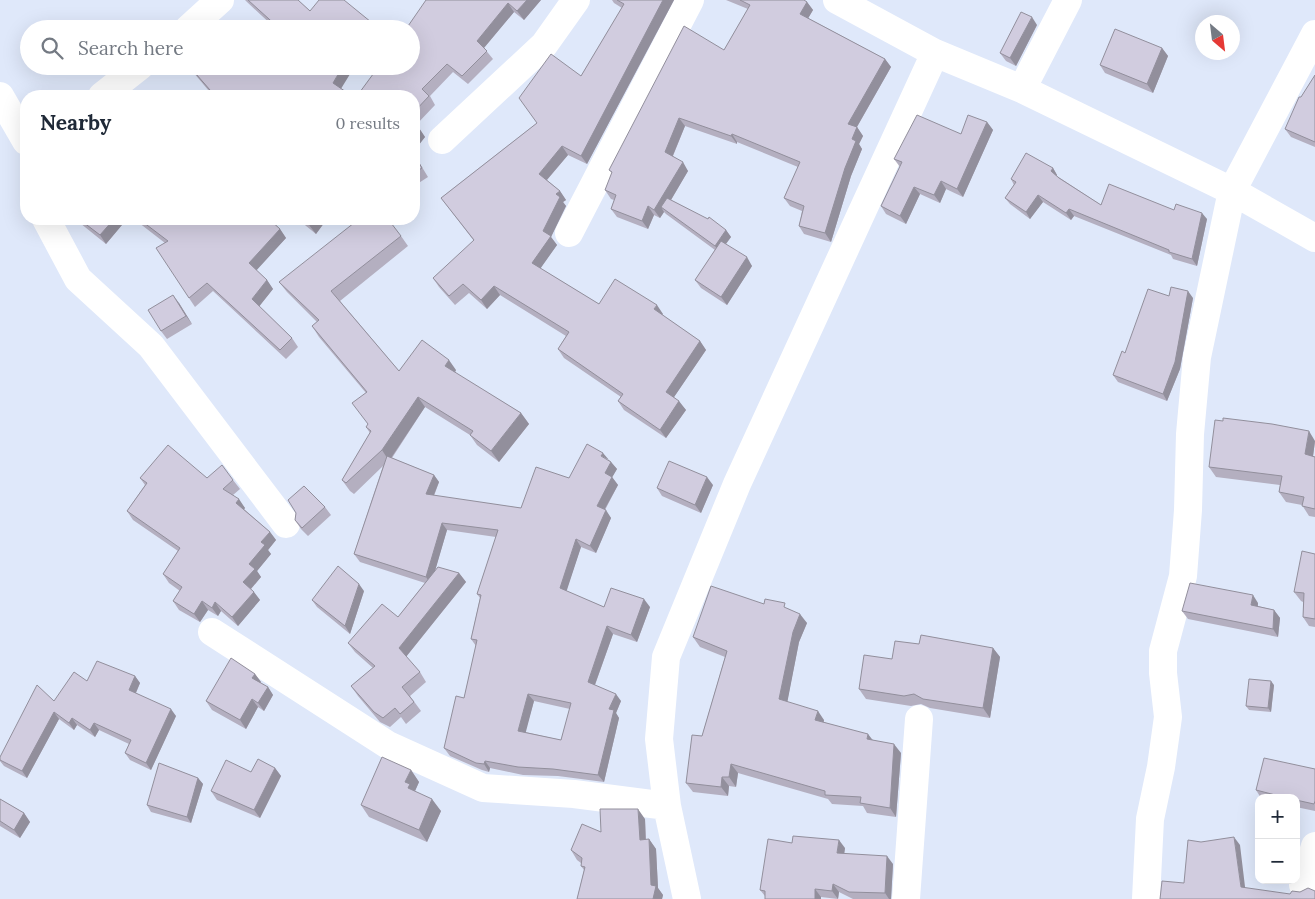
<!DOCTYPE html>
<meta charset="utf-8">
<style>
:root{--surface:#fff;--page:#f2f2f3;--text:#1f2937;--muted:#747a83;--line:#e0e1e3}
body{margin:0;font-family:Lora,serif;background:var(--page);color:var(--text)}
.controls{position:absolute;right:15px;bottom:15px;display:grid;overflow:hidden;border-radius:10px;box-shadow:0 5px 20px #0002}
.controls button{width:45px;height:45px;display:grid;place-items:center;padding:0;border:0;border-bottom:1px solid var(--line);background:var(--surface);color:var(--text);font:25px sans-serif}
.compass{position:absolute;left:1195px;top:15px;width:45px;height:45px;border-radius:50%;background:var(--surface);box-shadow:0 5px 20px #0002;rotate:152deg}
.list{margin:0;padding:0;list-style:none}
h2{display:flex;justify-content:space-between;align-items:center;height:65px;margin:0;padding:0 20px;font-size:21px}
h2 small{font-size:16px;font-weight:400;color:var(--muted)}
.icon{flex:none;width:28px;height:28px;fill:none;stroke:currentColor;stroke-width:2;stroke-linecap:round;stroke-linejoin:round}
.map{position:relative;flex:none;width:1315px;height:899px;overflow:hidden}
.search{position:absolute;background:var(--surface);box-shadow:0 5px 20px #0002;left:20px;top:20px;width:400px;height:55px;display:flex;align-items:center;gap:12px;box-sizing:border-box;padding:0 18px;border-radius:28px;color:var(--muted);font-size:19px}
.panel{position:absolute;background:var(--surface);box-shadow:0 5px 20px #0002;left:20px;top:90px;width:400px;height:135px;border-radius:20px}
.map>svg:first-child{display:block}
</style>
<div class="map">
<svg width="1315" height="899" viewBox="0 0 1315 899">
<rect width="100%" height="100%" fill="#dfe8fa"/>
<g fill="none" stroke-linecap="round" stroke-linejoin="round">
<!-- minor -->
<path stroke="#fff" stroke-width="28" d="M837 0 935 53 1022 89 1232 191 1315 238
M188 29 220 0
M1022 89 1068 0
M0 96 26 141
M102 96 140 66
M442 140 544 45 576 0
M46 219 78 279 151 346 286 524
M569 233 690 0
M212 632 388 745 483 788 574 794 667 806
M1303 885 1315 846
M687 899 667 806 659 739 666 657 737 484 935 53
M906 899 919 719
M1146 899 1150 819 1161 767 1168 717 1163 673V651L1183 576 1188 510 1190 434 1197 357 1232 191 1315 34"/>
</g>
<!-- wall -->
<path fill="#b4afc0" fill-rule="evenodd" d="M245 0H298L310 11 376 29H276L247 2Z
M426 0H541L524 20 514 12 484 48 493 59 468 84 453 72 430 96 435 105 416 125 419 128 425 137 414 151V96Z
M612 0H674L587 164 568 155 547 180 560 191 566 200 563 202 566 206 551 237 557 245 540 268 599 304 663 314 662 315 700 341 706 350 674 397 686 410 666 438 624 410 618 401 621 397 564 358 558 349 566 336 500 295 487 309 469 293 455 305 439 287 433 278 474 241 441 198 537 123 581 76 622 8 614 3Z
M726 0H804L807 2 813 10 808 18 885 59 891 67 857 127 863 136 859 144 862 149 851 176 831 242 804 234 799 226 802 211 790 206 784 198 798 167 737 142V144L685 126 673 156 688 171 671 200 726 230 731 237 726 244 752 266 727 305 701 288 695 280 715 250 666 214 664 212 660 218 654 215 648 229 617 217 611 209 614 200 611 199 605 190 612 173 609 170 724 50 748 9Z
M1037 25 1016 66 1006 61 1000 53Z
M1162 48 1168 56 1153 93 1105 73 1100 65Z
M188 66H257L258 67 341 89 209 91Z
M1315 75V147L1291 137 1285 129 1301 97Z
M987 122 993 130 963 197 946 189 940 203 920 194 906 224 886 214 881 206 900 167 894 159 961 134Z
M414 154 428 177 414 186Z
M1053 168 1057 175V176L1101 205 1174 210 1207 219 1197 266 1173 259 1171 255 1074 216 1071 220 1043 202 1030 219 1010 204 1005 198 1014 185 1011 179Z
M75 219H127L106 244Z
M134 219H269L280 229 286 238 256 270 267 280 273 289 259 306 292 338 298 347 286 359 213 291 195 307 189 298 165 243Z
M298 219H327L316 234 300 221Z
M401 236 408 246 340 301 399 371 456 370 455 373 521 413 529 424 499 462 477 445 470 435 425 407 392 458 434 475 439 482 434 496 521 508 569 478 609 460 611 462 617 469 612 477 618 485 605 510 611 518 596 553 581 547 566 591 604 607H650L637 642 613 634 595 685 621 701 616 713 619 718 604 782 558 776 523 775 490 768 489 772 482 770 450 756 444 748 464 698 476 646 471 639 480 598 477 594 496 537 447 530 435 570 459 573 466 582 406 657 420 672 426 682 410 696 421 711 406 724 401 717 390 727 380 722 358 696 351 686 373 668 355 652 348 643 398 617 425 583 360 562 354 554 383 466 354 494 350 491 342 480 370 433 366 427 368 425 366 393 319 337 312 326 317 322 287 292 279 282ZM534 701 570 709 561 740 525 732Z
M1169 296 1193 298 1180 369 1167 401 1118 382 1113 375 1125 353Z
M179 303 192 324 167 339 161 331Z
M1315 441 1313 456 1315 457V517L1309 516 1302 505 1286 502 1279 492 1280 485 1216 477 1209 467Z
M140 478H207L233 480 240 489 233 495 245 508 244 509 270 532 276 540 268 550 271 554 257 571 261 577 251 589 260 600 238 626 221 611 218 616 208 610 200 622 179 610 173 601 180 591 169 583 163 574 178 551 133 520 127 511 145 485Z
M713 485 701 513 662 496 657 488Z
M325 507 331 515 308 536 301 529 295 520 296 513Z
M1315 554V627L1309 626 1303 617V602L1301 601 1294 592Z
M364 591 350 634 317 607 312 600Z
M1258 603V606L1274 610 1280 618 1278 637 1188 619 1182 611Z
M764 604 789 609 807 623 799 642 787 702 824 720V722L873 740 901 753 896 817 867 813 863 806 832 804 828 799 738 773 736 787 729 786 728 796 693 792 686 783 702 736 725 657 700 647 693 637Z
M919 644 993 648 1000 657 990 718 930 708 921 704 911 706 866 699 859 689 892 659Z
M255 674 261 682 260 683 268 687 273 695 264 711 258 707 246 729 212 710 206 701Z
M135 676 140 683 136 693 176 716 151 770 130 760 125 753 129 744 99 730 95 737 77 725 74 730 59 719 27 778 4 766 0 761V757L87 681Z
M1274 685 1271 712 1249 710 1246 706Z
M275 768 281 776 260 818 217 800 211 791 251 772Z
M1315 769V811L1296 807V798H1261L1256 790Z
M411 770 419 782 415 791 441 811 427 842 369 817 361 805Z
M198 778 203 784 191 823 151 812 147 805Z
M0 799 24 813 30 822 20 838 0 826Z
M645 819 646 840 649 839 656 849 658 888 663 895 662 899H577L584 870 581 866V863L577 860 571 850 601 832Z
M845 848 844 854 893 864 891 899H853L839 892 838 899 821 897 765 896 760 890Z"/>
<!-- shaded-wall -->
<path fill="#928f9c" d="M527 0H541L524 20 517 11Z
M663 0H674L587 164 581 156Z
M807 2 813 10 806 22 800 14Z
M508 3 514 12 483 49 477 41Z
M1032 17 1037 25 1016 66 1010 58Z
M371 22 376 29H366Z
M1162 48 1168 56 1153 93 1147 84Z
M885 59 891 67 854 132 848 124Z
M343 66H355L339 92 333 83Z
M679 118 685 126 671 160 665 152Z
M987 122 993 130 963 197 957 189Z
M857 127 863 136 859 144 862 149 851 176 831 242 825 233 852 139Z
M419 128 425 137 414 151V135Z
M732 134 737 142V144L731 136Z
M562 146 568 155 545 182 539 174Z
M683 162 688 171 665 210 661 207 664 212 660 218 654 210Z
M1053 168 1057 175 1056 178 1051 171Z
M941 181 946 189 940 203 934 195Z
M914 187 920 194 906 224 900 216Z
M560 191 566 200 563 202 566 206 551 237 557 245 538 272 532 263 556 194Z
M1038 195 1043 202 1030 219 1026 212Z
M648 206 654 215 648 229 642 221Z
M1069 209 1074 216 1071 220 1066 213Z
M1202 213 1207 219 1197 266 1192 259Z
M114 219H127L106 244 100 235Z
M314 219H327L316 234 309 225Z
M280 229 286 238 255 272 249 263Z
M726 230 731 237 719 253 715 246Z
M747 257 752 266 727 305 721 297Z
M267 280 273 289 258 308 252 299Z
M494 286 500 295 487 309 481 300Z
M1188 291 1193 298 1180 369 1167 401 1163 394Z
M173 295 179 303 192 324 186 316Z
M657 305 663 314 660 318 654 309Z
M700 341 706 350 672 400 666 392Z
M449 360 456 370 452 377 445 366Z
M418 397 425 407 389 461 382 450Z
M679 401 686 410 666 438 660 430Z
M521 413 529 424 499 462 491 451Z
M1309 431 1315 441 1312 464 1305 454Z
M603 453 609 460 601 456Z
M611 462 617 469 610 481 605 473Z
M434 475 439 482 431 502 426 494Z
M612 477 618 485 602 514 597 506Z
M707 477 713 485 701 513 695 505Z
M239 499 245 508 242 512 236 503Z
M606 510 611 518 596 553 590 546Z
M442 523 447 530 431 585 426 577Z
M270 532 276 540 268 550 271 554 257 571 261 577 249 591 243 582 249 564 261 542Z
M576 539 581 547 565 596 560 588Z
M459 573 466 582 405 658 399 648Z
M359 584 364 591 350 634 345 626Z
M254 592 260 600 238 626 232 617Z
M1253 595 1258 603 1257 613 1251 605Z
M644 599 650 607 637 642 631 635Z
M202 601 208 610 200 622 194 614Z
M215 602 221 611 218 616 212 608Z
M1274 610 1280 618 1278 637 1273 629Z
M800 614 807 623 799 642 786 709 779 699 793 632Z
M607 626 613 634 593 690 588 682Z
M993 648 1000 657 990 718 983 708Z
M255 674 261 682 258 686 252 678Z
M135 676 140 683 134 697 129 690Z
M1271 681 1274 685 1271 712 1268 708Z
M268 687 273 695 264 711 258 703Z
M528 694 534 701 524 739 518 731Z
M616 694 621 701 616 713 619 718 604 782 598 775 609 709Z
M252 699 258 707 246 729 240 720Z
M171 709 176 716 151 770 146 763Z
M818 711 824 720 821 730 815 720Z
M54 712 59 719 27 778 22 771Z
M72 718 77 725 74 730 69 723Z
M94 723 99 730 95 737 90 730Z
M868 734 875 743 867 739Z
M894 744 901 753 896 817 890 808Z
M485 761 490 768 489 772 484 764Z
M731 764 738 773 736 787 729 777Z
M275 768 281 776 260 818 254 810Z
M411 770 419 782 415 791 408 788 405 782Z
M722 777 729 786 728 796 721 787Z
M198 778 203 784 191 823 187 817Z
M432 799 441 811 427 842 419 830Z
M638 809 645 819 646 850 640 840Z
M24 813 30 822 20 838 14 830Z
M1234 837 1240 845 1246 895 1241 887Z
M649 839 656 849 658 888 663 895 662 899H653L651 885Z
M839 840 845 848 843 862 837 853Z
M887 856 893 864 891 899H889L885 893Z
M833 884 839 892 838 899 832 891Z
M815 889 821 897V899H815Z"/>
<!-- building -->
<path fill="#d1ccdf" stroke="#928f9c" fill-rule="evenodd" d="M248 0H298L310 11 319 0H344L371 22 366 29H280Z
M426 0H527L517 11 508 3 477 41 487 51 462 76 447 64 422 89 429 96 414 112V96H357L379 66H411V29H406Z
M617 0H663L581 156 562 146 539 174 560 191 556 194 560 197 543 231 551 236 532 263 599 304 615 279 657 305 654 309 700 341 666 392 679 401 660 430 618 401 623 394 558 349 569 332 494 286 481 300 463 284 449 296 433 278 474 240 441 198 537 123 519 98 551 54 581 76 624 4Z
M740 0H804L807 2 800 14 885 59 848 124 857 127 852 139 856 141 845 168 825 233 799 226 804 206 784 198 800 162 732 134 731 136 679 118 665 152 683 162 654 210 648 206 642 221 611 209 616 195 605 190 612 172 609 170 684 26 724 50 750 5Z
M1021 12 1032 17 1010 58 1000 53Z
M1115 29 1162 48 1147 84 1100 65Z
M189 66H257L258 67 259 66H343L333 83 352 96H203L210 90Z
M1315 75V142L1285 129 1299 97H1301Z
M917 115 961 134 968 115 987 122 957 189 941 181 934 195 914 187 900 216 881 206 902 162 894 159Z
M414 124 419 128 414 135Z
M1026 153 1053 168 1051 171 1059 178 1101 205 1109 184 1174 210 1176 204 1202 213 1192 259 1169 252V250L1069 209 1066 213 1038 195 1026 212 1005 198 1016 182 1011 179Z
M414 155 422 168 414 173Z
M667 198 708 219 709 217 726 230 715 246 661 207Z
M79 219H114L100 235Z
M139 219H269L280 229 249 263 267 280 252 299 292 338 280 350 207 283 189 298 156 248 168 241Z
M301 219H314L309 225Z
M359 219H388L401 236 331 291 399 371 422 340 449 360 445 366 521 413 491 451 470 435 473 431 418 397 382 450 346 483 342 480 371 431 366 427 368 424 352 403 367 392 312 326 319 320 279 282Z
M721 241 747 257 721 297 695 280Z
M1171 287 1188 291 1175 362 1163 394 1113 375 1122 351 1125 353 1148 289 1169 296Z
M173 295 186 316 161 331 148 310Z
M1223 418 1272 424 1309 431 1305 454 1315 457V509L1302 506 1304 497 1279 492 1282 476 1209 467 1215 420 1223 421Z
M587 444 603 453 601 456 611 462 605 473 612 477 597 506 606 510 590 546 576 539 560 588 604 607 611 588 644 599 631 635 607 626 588 682 616 694 609 709 614 710 598 775 553 769 518 767 485 761 484 764 476 763 444 748 456 696 464 698 477 640 471 639 481 595 477 594 498 530 442 523 426 577 354 554 387 456 434 475 426 494 521 508 536 467 569 478ZM528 694 571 703 561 740 518 731Z
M168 445 207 478 222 465 233 480 223 489 239 499 236 503 270 532 261 542 265 545 249 564 255 569 243 582 254 592 232 617 215 602 212 608 202 601 194 614 173 601 182 587 163 574 180 548 127 511 147 483 140 478Z
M669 461 707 477 695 505 657 488Z
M304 486 325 507 302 528 295 520 296 513 288 500Z
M1302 551 1315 554V619L1303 617 1304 593 1294 592Z
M338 566 359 584 345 626 312 600Z
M438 567 459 573 399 648 420 672 402 687 414 702 400 714 395 708 383 718 374 712 351 686 375 666 348 643 382 604 398 617Z
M1190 583 1253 595 1251 605 1274 610 1273 629 1182 611Z
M711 586 764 604 765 599 785 603 784 607 800 614 793 632 779 699 818 711 815 720 868 734 867 739 894 744 890 808 860 803 861 797 825 795V791L731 764 729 777H722L721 787 686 783 692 735 702 736 727 651 693 637Z
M921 635 993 648 983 708 923 699 914 694 904 696 859 689 864 655 892 659 895 641 919 644Z
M231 658 255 674 252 678 268 687 258 703 252 699 240 720 206 701Z
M97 661 135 676 129 690 171 709 146 763 125 753 131 740 94 723 90 730 72 718 69 723 54 712 22 771 0 760V757L37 685 54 701 74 672 87 681Z
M1249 679 1271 681 1268 708 1246 706Z
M382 757 411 770 405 782 410 784 408 788 432 799 419 830 361 805Z
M1264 758 1315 769V801L1314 804 1296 800V798H1287L1256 790Z
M258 759 275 768 254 810 211 791 226 760 251 772Z
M159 763 198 778 187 817 147 805Z
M0 799 24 813 14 830 0 821Z
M600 809H638L640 840 649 839 651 885 656 886 653 899H577L585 867 581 866 582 858 571 850 582 824 601 832Z
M793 836 839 840 837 853 887 856 885 893 849 892 833 884 832 891 815 889V899H765V891L760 890 768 839 792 843Z
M1234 837 1241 887 1290 894 1292 891 1300 892 1308 888 1315 891V899H1160L1162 881 1184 883 1188 840 1201 842Z"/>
</svg>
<div class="controls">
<button>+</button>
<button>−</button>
</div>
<svg class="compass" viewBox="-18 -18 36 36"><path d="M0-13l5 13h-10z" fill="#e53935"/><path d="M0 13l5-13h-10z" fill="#747a83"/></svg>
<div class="search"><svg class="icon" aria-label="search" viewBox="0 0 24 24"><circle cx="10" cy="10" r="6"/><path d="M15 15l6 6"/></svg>Search here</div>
<section class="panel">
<h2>Nearby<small>0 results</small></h2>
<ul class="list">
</ul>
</section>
</div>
